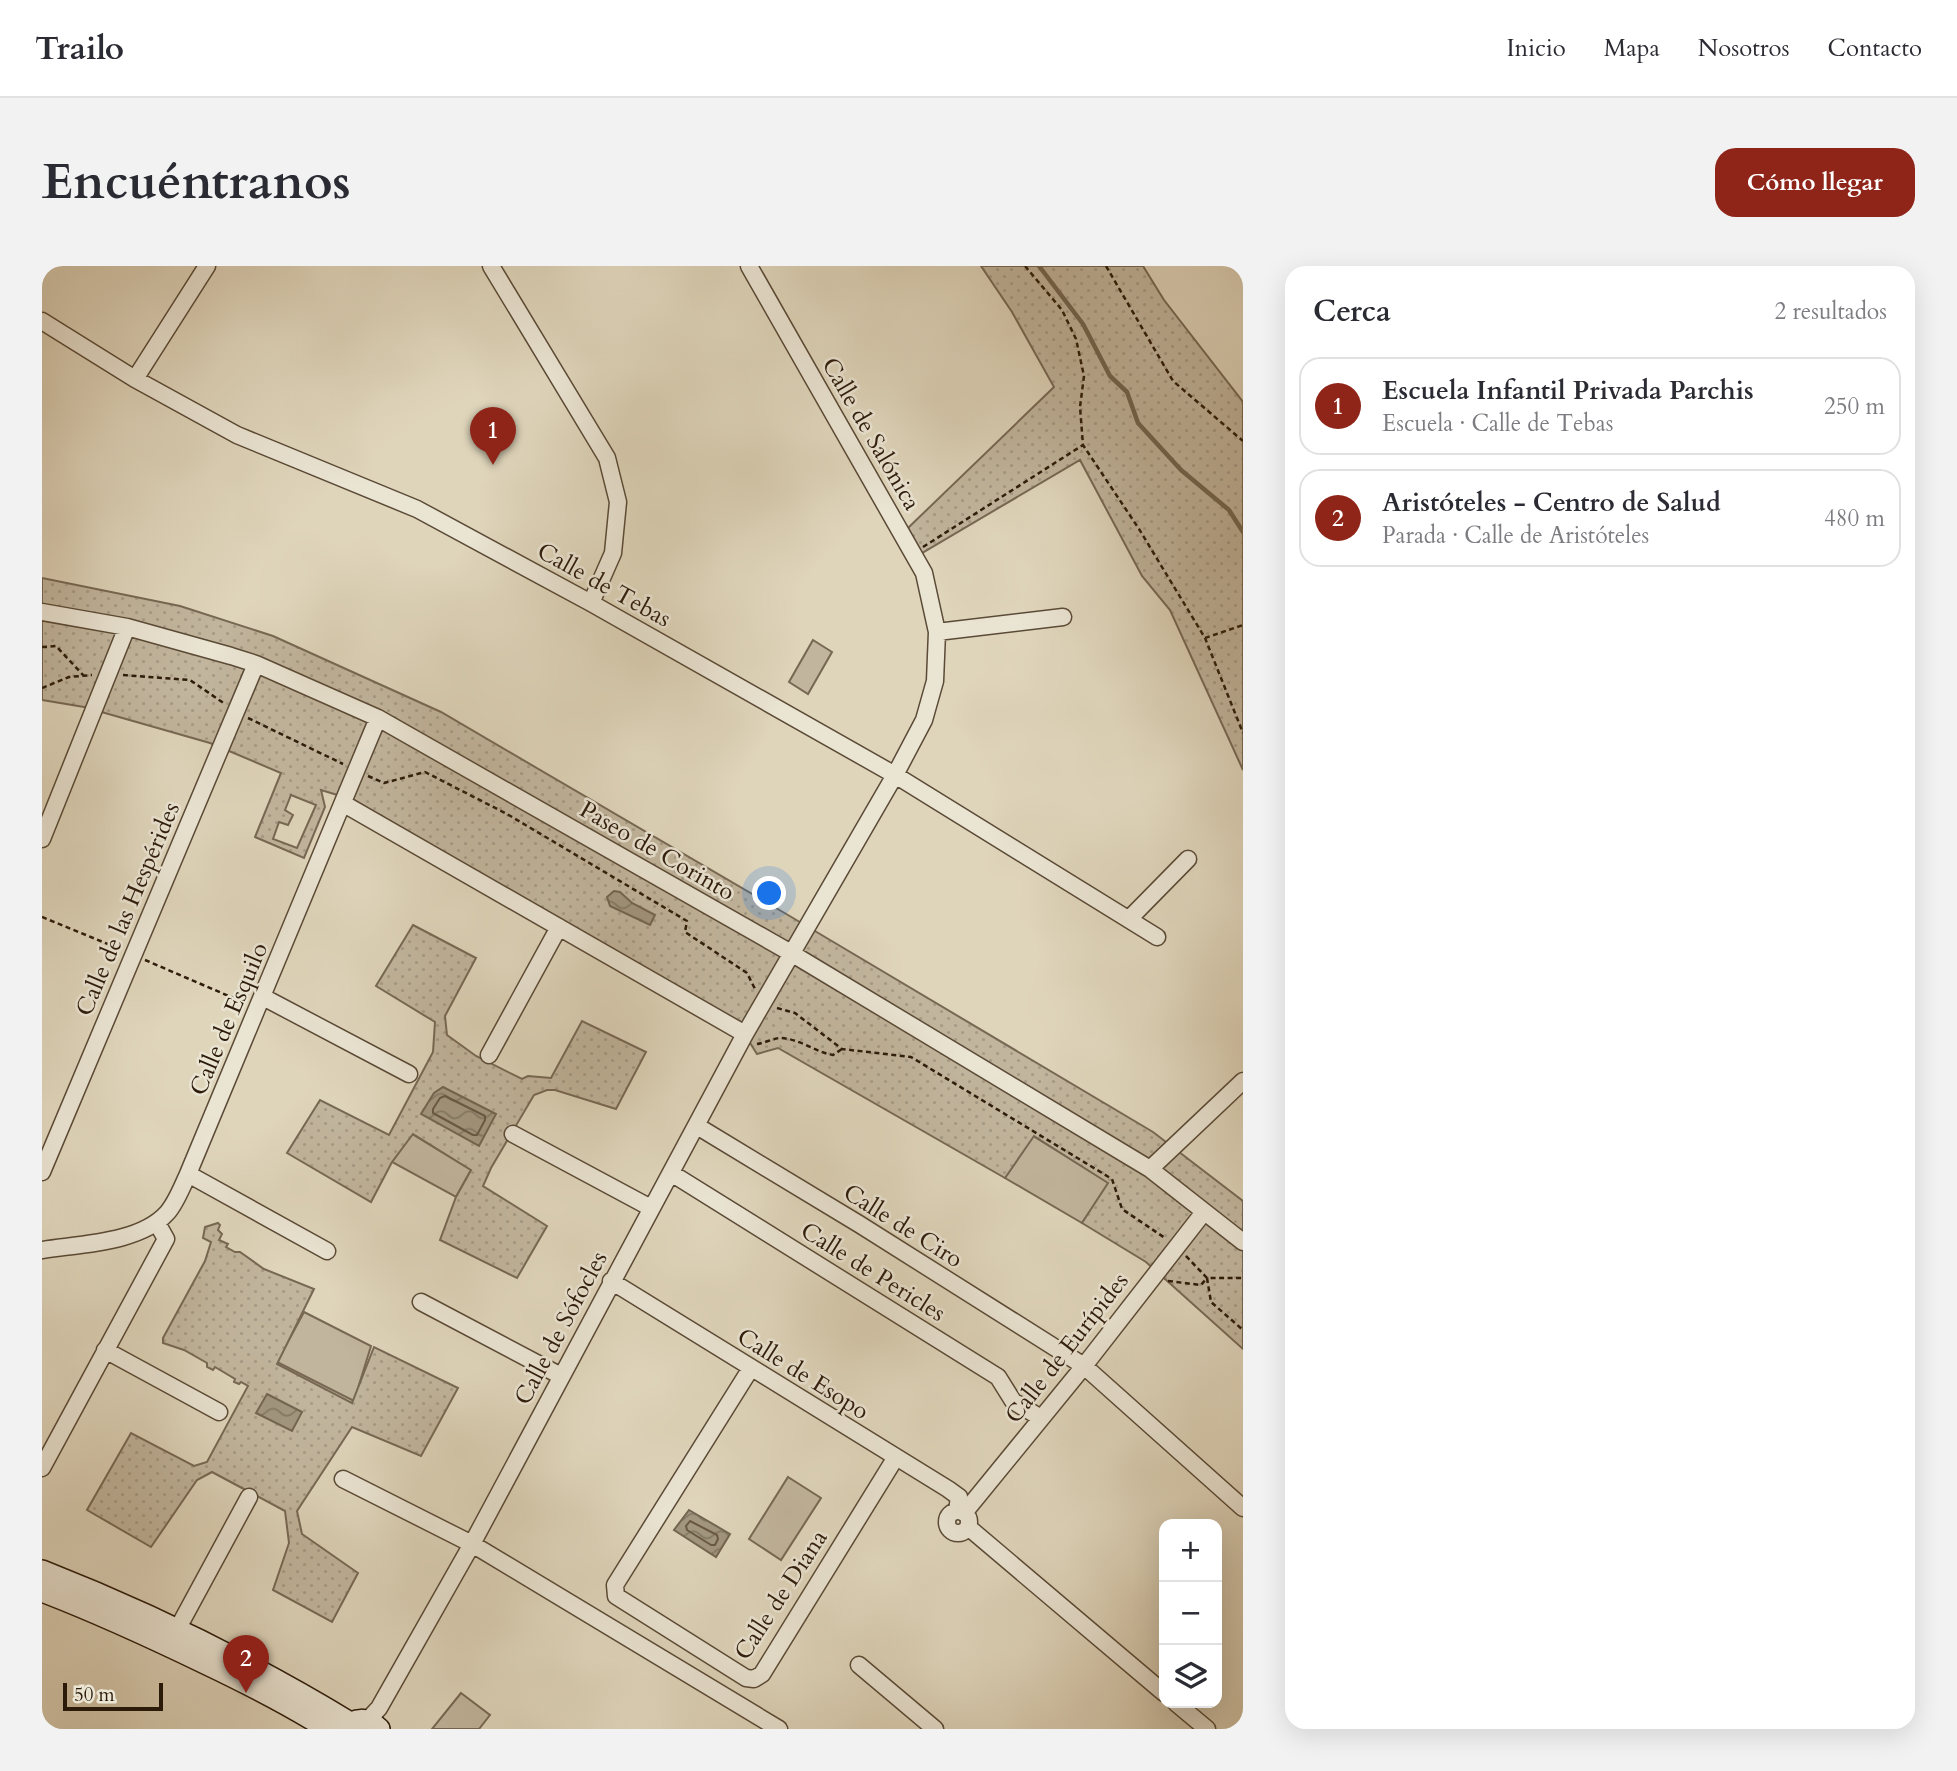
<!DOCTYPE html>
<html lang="es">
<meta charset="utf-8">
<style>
:root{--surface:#fff;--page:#f2f2f3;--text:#2b2b33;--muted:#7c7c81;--line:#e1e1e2;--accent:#8f2418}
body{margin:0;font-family:Cardo,serif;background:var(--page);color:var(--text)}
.controls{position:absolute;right:21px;bottom:21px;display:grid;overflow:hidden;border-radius:14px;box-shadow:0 7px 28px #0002}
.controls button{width:63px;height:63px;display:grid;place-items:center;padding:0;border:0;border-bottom:2px solid var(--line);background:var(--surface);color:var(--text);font:35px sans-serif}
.scale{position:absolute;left:21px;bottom:18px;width:100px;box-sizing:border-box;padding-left:7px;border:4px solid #2d1b0a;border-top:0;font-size:19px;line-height:24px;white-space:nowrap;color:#2d1b0a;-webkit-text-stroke:5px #eae4d3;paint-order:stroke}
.you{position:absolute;left:728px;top:628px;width:24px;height:24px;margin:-18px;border:5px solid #fff;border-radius:50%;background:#1a73e8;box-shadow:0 0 0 10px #1a73e833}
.badge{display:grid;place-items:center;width:46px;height:46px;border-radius:50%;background:var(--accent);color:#fff;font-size:23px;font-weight:700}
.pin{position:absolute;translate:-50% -58px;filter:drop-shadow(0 2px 4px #0008)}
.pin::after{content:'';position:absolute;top:37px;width:24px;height:21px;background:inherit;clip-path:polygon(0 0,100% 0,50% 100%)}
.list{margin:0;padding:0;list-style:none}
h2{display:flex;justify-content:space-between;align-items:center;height:91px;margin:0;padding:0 28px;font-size:30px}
h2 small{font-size:23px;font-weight:400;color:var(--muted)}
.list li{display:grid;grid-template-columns:46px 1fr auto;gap:21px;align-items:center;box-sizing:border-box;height:98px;margin:0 14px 14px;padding:0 14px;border:2px solid var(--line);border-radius:21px}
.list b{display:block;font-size:26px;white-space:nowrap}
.list p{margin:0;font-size:23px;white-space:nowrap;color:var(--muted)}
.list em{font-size:23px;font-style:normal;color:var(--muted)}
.icon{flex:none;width:38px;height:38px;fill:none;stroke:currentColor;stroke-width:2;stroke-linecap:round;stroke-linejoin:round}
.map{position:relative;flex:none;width:1201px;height:1463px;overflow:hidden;border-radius:21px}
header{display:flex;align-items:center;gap:42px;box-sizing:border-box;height:98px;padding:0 35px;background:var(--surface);border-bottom:2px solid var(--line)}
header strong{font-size:33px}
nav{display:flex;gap:38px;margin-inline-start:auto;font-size:24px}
.intro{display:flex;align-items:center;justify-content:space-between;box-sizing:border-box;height:168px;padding:0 42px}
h1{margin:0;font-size:49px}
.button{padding:18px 32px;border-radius:21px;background:var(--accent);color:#fff;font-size:24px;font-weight:700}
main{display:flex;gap:42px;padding:0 42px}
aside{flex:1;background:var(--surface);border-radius:21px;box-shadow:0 7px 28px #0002}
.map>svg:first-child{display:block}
</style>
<header>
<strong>Trailo</strong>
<nav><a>Inicio</a><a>Mapa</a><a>Nosotros</a><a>Contacto</a></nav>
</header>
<div class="intro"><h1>Encuéntranos</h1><a class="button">Cómo llegar</a></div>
<main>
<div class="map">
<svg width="1201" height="1463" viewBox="0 0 1201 1463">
<defs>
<pattern id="park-dots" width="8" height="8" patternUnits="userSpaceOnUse" patternTransform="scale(1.75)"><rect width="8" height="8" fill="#c1b59d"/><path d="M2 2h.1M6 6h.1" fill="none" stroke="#a69b86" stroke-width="1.8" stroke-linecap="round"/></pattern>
<pattern id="water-waves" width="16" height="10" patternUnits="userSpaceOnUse" patternTransform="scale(1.75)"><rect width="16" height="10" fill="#a2967f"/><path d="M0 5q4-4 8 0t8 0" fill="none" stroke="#847a66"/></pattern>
</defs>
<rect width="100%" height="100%" fill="#dfd5bb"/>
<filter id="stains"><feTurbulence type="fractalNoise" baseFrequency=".00286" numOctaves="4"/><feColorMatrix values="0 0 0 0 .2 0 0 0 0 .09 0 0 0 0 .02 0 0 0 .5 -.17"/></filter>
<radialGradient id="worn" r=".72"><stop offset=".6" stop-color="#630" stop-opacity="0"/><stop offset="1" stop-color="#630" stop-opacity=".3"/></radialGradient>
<!-- grass -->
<path fill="#c1b59d" stroke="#776854" stroke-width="2" d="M771 374 790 386 766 428 747 416Z
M370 868 429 904 414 931 350 896Z
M991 870 1067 917 1040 957 963 912Z
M262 1046 329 1080 312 1135 235 1096Z
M746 1211 779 1232 739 1294 707 1273Z
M419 1427 448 1449 437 1463H390Z"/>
<!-- park -->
<path fill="url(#park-dots)" stroke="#776854" stroke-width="2" fill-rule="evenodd" d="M939 0H1101L1122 34 1201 136V504L1128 344 1100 310 1038 194 880 287 866 262 1012 121 970 46Z
M0 312 138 340 231 370 399 446 746 649 1111 866 1201 935V1083L1104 996 1040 957 1066 917 992 870 963 912 736 782 715 788 695 756 312 534 279 524 283 541 262 592 213 571 239 507 168 477 42 441 0 434ZM249 529 274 539 255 582 231 573 237 556 246 559 251 549 243 544Z
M371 659 434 692 403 750 405 769 434 790 480 813 486 810 509 812 540 755 604 786 574 843 513 824H505L492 829 449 902 441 920 505 960 475 1012 398 974 414 931 429 904 371 868 350 896 329 936 245 887 278 834 347 869 391 786 393 756 334 720Z
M176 957 178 959 176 964 180 968 177 974 186 978 184 981 193 986H198L222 1003 272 1023 235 1098 310 1137 332 1081 416 1122 379 1190 310 1161 255 1245 260 1268 316 1307 290 1356 231 1324 247 1277 243 1245 170 1206 155 1214 109 1281 45 1244 89 1167 152 1200 165 1196 206 1120 199 1116 197 1118 192 1116 193 1113 173 1101 171 1104 165 1101V1097L142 1084 121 1077V1072L163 995 169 976 161 972 163 961Z"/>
<!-- water -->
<path fill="url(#water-waves)" stroke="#736550" stroke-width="2" d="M572 625 578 626 590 637 613 649 608 659 568 640 565 631Z
M401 821 454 848 437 880 379 848 392 827Z
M225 1128 260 1146 250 1165 214 1147Z
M647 1244 688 1268 674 1291 632 1264Z"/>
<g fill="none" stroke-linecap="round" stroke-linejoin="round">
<!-- shore -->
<path stroke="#685844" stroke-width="2" d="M403 830 443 850V854L435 869H431L391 847V843L398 832Z
M648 1255 675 1269 676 1273 673 1279H669L645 1264 644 1260Z"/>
<!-- stream -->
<path stroke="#736550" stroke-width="4.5" d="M997 0 1041 58 1068 110 1085 126 1096 157 1139 204 1187 244 1201 266"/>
<!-- minor casing -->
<g stroke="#5a4a36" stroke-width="19">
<path id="minor" d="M449 0 565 192 576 236 571 287 549 337
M0 55 93 113 195 169 375 243 549 337 853 509 1115 671
M93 113 165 0
M0 346 85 361 189 390 214 398 336 452 749 687 1108 903 1201 976
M895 366 1021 351
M302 538 703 768
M0 573 85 361
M1087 653 1146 593
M221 731 367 808
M447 789 517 661
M655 860 817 958 1042 1100 1201 1242
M471 868 609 942
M1108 903 1201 815
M0 906 214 398
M629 907 956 1111 971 1135 999 1152
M146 908 285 985
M0 984C38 978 98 977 125 947 134 937 140 921 146 908L336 452
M569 1015 906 1223 917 1231 915 1245
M379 1036 519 1110
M63 1084 177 1146
M709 1102 573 1319 574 1330 704 1412 712 1413 720 1408 854 1191
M0 1202 124 973 115 957
M301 1213 430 1278 737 1463
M905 1256a11 11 0 1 1 22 0a11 11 0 1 1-22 0Z
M922 1247 1042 1100 1162 946
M926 1261 1122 1427
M136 1362 207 1231
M817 1399 893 1463
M1134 1437 1165 1463
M325 1455 337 1442 430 1278 703 768 853 509 882 454 893 415 895 366 882 307 707 0"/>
</g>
<!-- secondary casing -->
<g stroke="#2d1b0a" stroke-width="24">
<path id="secondary" d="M0 1305C107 1347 209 1397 308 1457
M0 1325C55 1346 109 1371 163 1397 205 1417 247 1438 286 1463
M301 1463C313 1452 325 1451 337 1463"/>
</g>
<!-- path -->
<path stroke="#2d1b0a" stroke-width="2.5" stroke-dasharray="5 3.5" stroke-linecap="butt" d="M983 0 1020 44 1034 73 1042 110 1038 141 1041 179 1097 263 1163 372 1201 467
M1064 0 1131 115 1201 175
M881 281 1041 179
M1163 372 1201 359
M0 381 14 380 42 410
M81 409 148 414 183 438
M0 422 27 411 50 409
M206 452 301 498
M326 510 342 517 383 506 465 548 645 655 643 666 705 707 713 723
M0 651 78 683
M103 694 203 737
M735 742 753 747 800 783 869 791 1070 913 1080 943 1123 972
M715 778C722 777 730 773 737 772 757 772 773 786 791 789L800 783
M1144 990 1165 1012H1201
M1165 1012 1169 1036 1201 1064
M1126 1015 1159 1019 1165 1012"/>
<!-- minor -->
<use href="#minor" stroke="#eae4d3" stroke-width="16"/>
<!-- secondary -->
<use href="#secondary" stroke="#eae4d3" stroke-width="21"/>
</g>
<g text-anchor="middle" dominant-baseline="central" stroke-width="5" stroke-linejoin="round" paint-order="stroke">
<!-- street labels -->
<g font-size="24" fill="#2d1b0a" stroke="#eae4d3">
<text transform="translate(829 168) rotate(60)">Calle de Salónica</text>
<text transform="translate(562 319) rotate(29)">Calle de Tebas</text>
<text transform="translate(615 585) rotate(30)">Paseo de Corinto</text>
<text transform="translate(86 643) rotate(-67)">Calle de las Hespérides</text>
<text transform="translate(187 753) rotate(-67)">Calle de Esquilo</text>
<text transform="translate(861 960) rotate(32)">Calle de Ciro</text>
<text transform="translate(831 1006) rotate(32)">Calle de Pericles</text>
<text transform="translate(519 1062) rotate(-62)">Calle de Sófocles</text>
<text transform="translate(1025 1082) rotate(-52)">Calle de Eurípides</text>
<text transform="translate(761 1108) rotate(32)">Calle de Esopo</text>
<text transform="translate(739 1329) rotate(-57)">Calle de Diana</text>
</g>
</g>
<rect width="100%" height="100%" filter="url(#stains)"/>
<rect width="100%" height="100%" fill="url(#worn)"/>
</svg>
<div class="controls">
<button>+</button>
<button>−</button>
<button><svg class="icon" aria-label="layers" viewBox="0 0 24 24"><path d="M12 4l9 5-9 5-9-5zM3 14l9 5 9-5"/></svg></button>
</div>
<div class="scale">50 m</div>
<div class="you"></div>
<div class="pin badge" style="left:451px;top:199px">1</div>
<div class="pin badge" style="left:204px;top:1427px">2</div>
</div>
<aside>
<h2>Cerca<small>2 resultados</small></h2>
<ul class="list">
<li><span class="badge">1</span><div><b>Escuela Infantil Privada Parchis</b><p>Escuela · Calle de Tebas</p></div><em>250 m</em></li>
<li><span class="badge">2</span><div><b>Aristóteles - Centro de Salud</b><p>Parada · Calle de Aristóteles</p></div><em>480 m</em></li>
</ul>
</aside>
</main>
